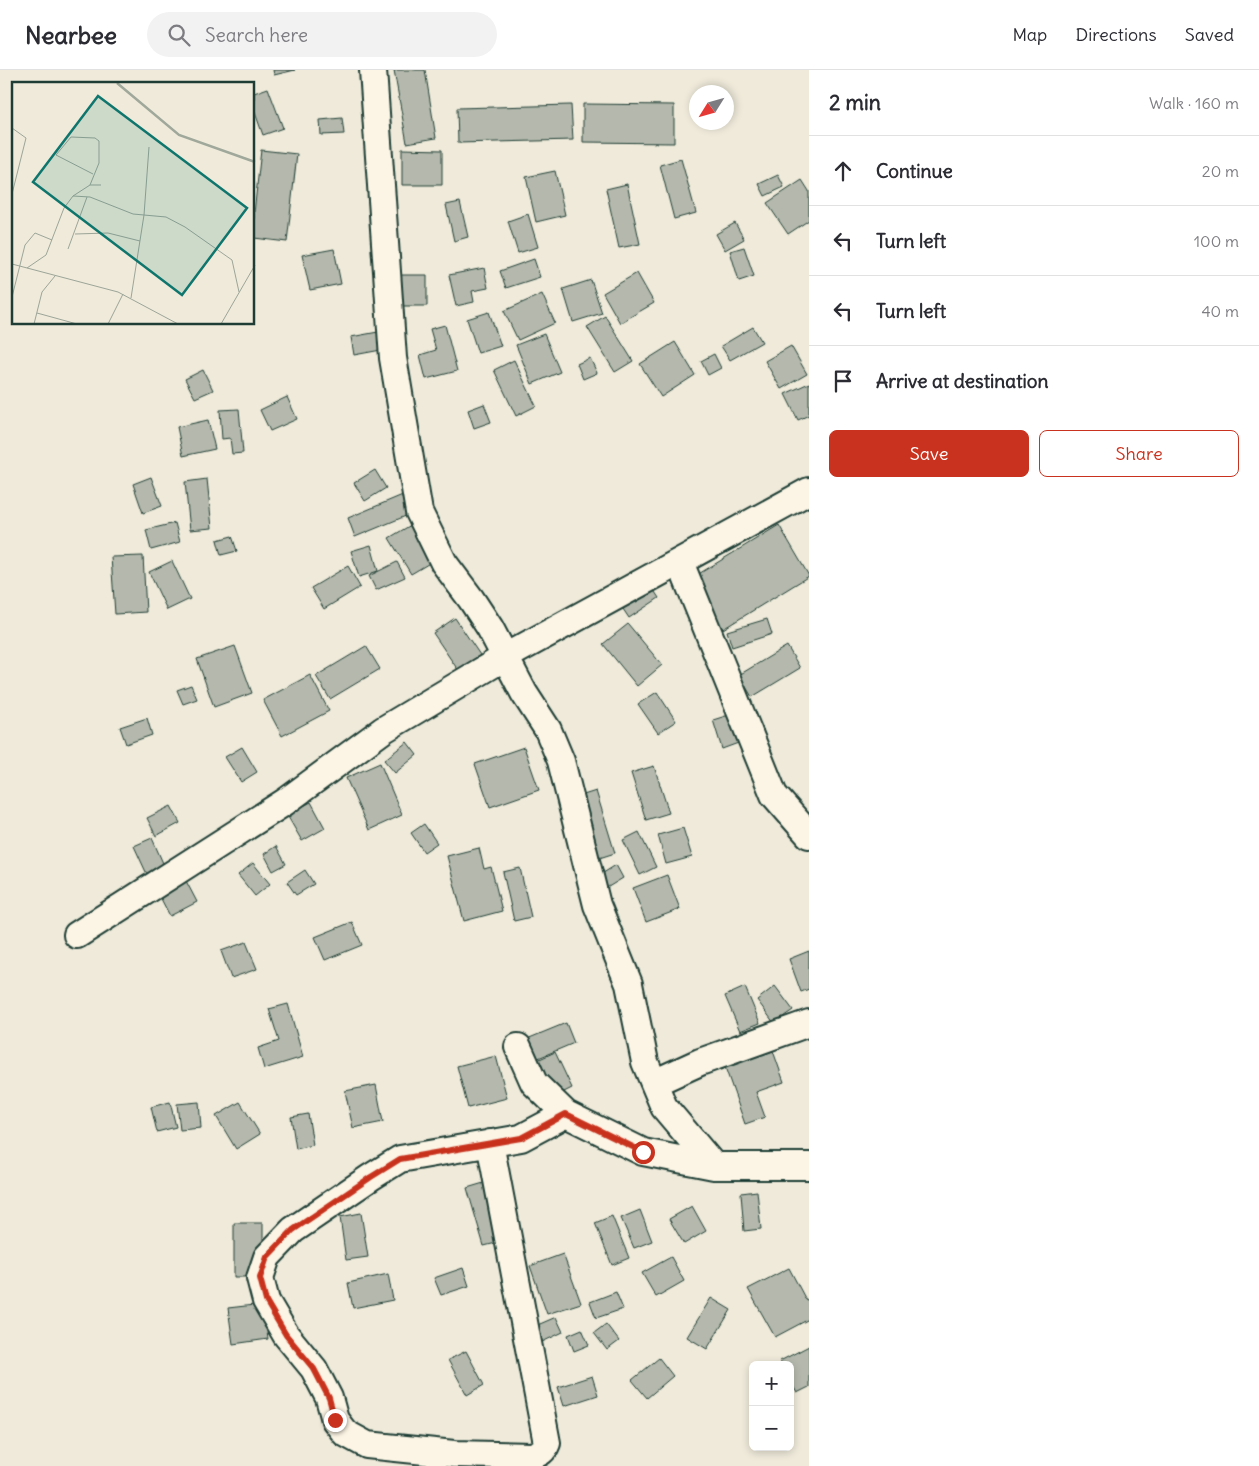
<!DOCTYPE html>
<meta charset="utf-8">
<style>
:root{--surface:#fff;--page:#f2f2f3;--text:#2b2b33;--muted:#7c7c81;--line:#e1e1e2;--accent:#c8321e}
body{margin:0;font-family:Delius,sans-serif;background:var(--page);color:var(--text)}
.controls{position:absolute;right:15px;bottom:15px;display:grid;overflow:hidden;border-radius:8px;box-shadow:0 2px 8px #0003}
.controls button{width:45px;height:45px;display:grid;place-items:center;padding:0;border:0;border-bottom:1px solid var(--line);background:var(--surface);color:var(--text);font:25px sans-serif}
.compass{position:absolute;left:689px;top:15px;width:45px;height:45px;border-radius:50%;background:var(--surface);box-shadow:0 2px 8px #0003;rotate:233deg}
.stop{position:absolute;width:15px;height:15px;margin:-11px;border:4px solid #c8321e;border-radius:50%;background:#fff}
.stop.end{background:#c8321e;border-color:#fff;box-shadow:0 1px 5px #0008}
.list{margin:0;padding:0;list-style:none}
h2{display:flex;justify-content:space-between;align-items:center;height:65px;margin:0;padding:0 20px;font-size:21px}
h2 small{font-size:16px;font-weight:400;color:var(--muted)}
.list li{display:grid;grid-template-columns:32px 1fr auto;gap:15px;align-items:center;box-sizing:border-box;height:70px;padding:0 20px;border-top:1px solid var(--line)}
.list b{display:block;font-size:19px;white-space:nowrap}
.list em{font-size:16px;font-style:normal;color:var(--muted)}
.actions{display:flex;gap:10px;padding:15px 20px}
.actions a{flex:1;padding:11px 0;border:1px solid var(--accent);border-radius:8px;text-align:center;font-size:18px;color:var(--accent)}
.actions .main{background:var(--accent);color:#fff}
.icon{flex:none;width:28px;height:28px;fill:none;stroke:currentColor;stroke-width:2;stroke-linecap:round;stroke-linejoin:round}
.map{position:relative;flex:none;width:809px;height:1396px;overflow:hidden}
header{display:flex;align-items:center;gap:30px;box-sizing:border-box;height:70px;padding:0 25px;background:var(--surface);border-bottom:1px solid var(--line)}
header strong{font-size:24px}
nav{display:flex;gap:28px;margin-inline-start:auto;font-size:18px}
.search{width:350px;height:45px;background:var(--page);display:flex;align-items:center;gap:12px;box-sizing:border-box;padding:0 18px;border-radius:28px;color:var(--muted);font-size:19px}
main{display:flex}
aside{flex:1;background:var(--surface)}
.map>svg:first-child{display:block}
</style>
<header>
<strong>Nearbee</strong>
<div class="search"><svg class="icon" aria-label="search" viewBox="0 0 24 24"><circle cx="10" cy="10" r="6"/><path d="M15 15l6 6"/></svg>Search here</div>
<nav><a>Map</a><a>Directions</a><a>Saved</a></nav>
</header>
<main>
<div class="map">
<svg width="809" height="1396" viewBox="0 0 809 1396">
<rect width="100%" height="100%" fill="#efeada"/>
<filter id="ink" filterUnits="userSpaceOnUse"><feTurbulence type="fractalNoise" baseFrequency=".02" numOctaves="2"/><feDisplacementMap in="SourceGraphic" scale="10" xChannelSelector="R" yChannelSelector="G"/><feConvolveMatrix kernelMatrix="1 2 1 2 8 2 1 2 1" color-interpolation-filters="sRGB"/></filter>
<g filter="url(#ink)">
<!-- building -->
<path fill="#b5b9ad" stroke="#1f3d34" d="M273 0H295L274 5Z
M394 0H425L436 68 407 73Z
M268 18 283 58 263 65 254 40V23Z
M583 34 674 35V73L583 72Z
M571 35 573 70 458 73 457 38Z
M342 48 344 64 321 65 320 50Z
M402 79 442 80V115H402Z
M261 80 297 84 287 172 254 168V143Z
M681 89 696 143 674 149 660 95Z
M555 101 565 145 536 152 526 107Z
M778 105 784 117 765 126 759 114Z
M802 110 809 121V150L788 164 767 133Z
M627 114 640 174 619 178 606 119Z
M460 132 468 167 454 171 446 135Z
M528 144 538 177 518 183 508 151Z
M735 153 744 169 725 180 716 164Z
M744 177 754 206 739 211 730 181Z
M334 179 341 214 310 220 302 185Z
M534 189 540 207 506 218 500 201Z
M484 198 488 218 472 221 474 232 456 236 449 205Z
M637 203 654 233 620 253 603 223Z
M400 205H427V236H400Z
M591 210 602 243 573 252 563 219Z
M542 224 555 253 518 270 504 241Z
M489 242 501 276 478 283 467 249Z
M605 246 633 291 615 302 587 257Z
M445 255 457 301 426 309 420 285 436 280 430 259Z
M753 257 762 272 730 290 721 276Z
M378 262 381 280 354 285 351 267Z
M544 264 560 302 532 314 516 275Z
M675 272 695 305 661 327 640 294Z
M791 276 807 304 781 319 765 291Z
M714 284 721 298 708 305 701 291Z
M590 288 597 303 583 309 577 294Z
M514 290 536 336 516 346 494 300Z
M203 300 213 320 195 328 185 309Z
M809 313V345L798 350 785 324Z
M287 327 297 349 270 361 260 340Z
M484 334 491 352 474 358 468 340Z
M239 339 243 383 232 384 230 368 222 369 220 340Z
M208 350 215 379 183 386 177 357Z
M375 400 386 418 365 431 354 413Z
M151 407 162 436 143 443 133 414Z
M207 409 212 458 190 460 185 412Z
M405 424 413 443 355 467 348 448Z
M175 453 180 472 151 480 146 460Z
M411 455 433 491 411 504 389 468Z
M779 455 809 506 723 559 692 508Z
M232 466 237 481 221 485 217 470Z
M371 475 378 501 359 507 351 481Z
M143 486 146 542 115 544 111 487Z
M172 491 190 529 167 540 149 502Z
M397 492 405 507 376 520 369 506Z
M348 496 360 517 324 539 311 518Z
M651 516 659 528 629 548 621 536Z
M455 548 480 585 458 600 433 563Z
M767 549 772 564 732 577 727 561Z
M628 554 662 595 637 616 603 574Z
M235 576 252 623 214 637 197 589Z
M366 576 380 599 330 629 316 606Z
M787 576 800 598 752 627 739 605Z
M310 605 329 641 282 666 263 630Z
M191 615 197 629 183 634 177 620Z
M657 622 676 651 658 663 638 634Z
M732 644 741 672 722 679 713 650Z
M147 648 152 665 126 674 120 657Z
M407 672 417 685 395 703 384 690Z
M242 677 257 702 241 712 225 687Z
M524 677 539 720 490 737 475 694Z
M380 693 402 745 369 760 346 708Z
M654 696 669 743 646 750 631 703Z
M596 721 615 783 593 790 574 728Z
M311 732 325 758 302 771 287 745Z
M171 736 180 753 156 766 147 748Z
M424 754 437 773 424 782 411 763Z
M683 758 692 787 666 794 658 765Z
M639 762 656 797 640 805 623 770Z
M152 768 169 807 152 815 134 776Z
M276 776 286 794 273 801 264 784Z
M479 778 484 799 491 797 502 841 464 851 447 786Z
M253 793 270 814 255 826 238 805Z
M616 795 623 808 600 822 592 810Z
M520 798 531 847 514 851 503 802Z
M305 800 314 814 296 825 287 812Z
M667 805 680 839 646 852 633 818Z
M186 811 197 832 170 846 159 825Z
M352 852 362 875 325 890 315 867Z
M246 872 257 899 231 908 221 881Z
M809 881V919L801 922 789 889Z
M775 916 793 940 774 953 757 930Z
M745 917 760 953 740 961 725 926Z
M288 934 303 987 264 999 258 978 279 971 269 939Z
M566 953 574 973 536 989 527 969Z
M773 981 784 1012 756 1022 765 1047 745 1054 725 997Z
M555 982 572 1018 546 1031 529 994Z
M496 986 507 1028 468 1038 457 996Z
M376 1015 383 1052 353 1058 345 1021Z
M170 1032 176 1057 157 1062 151 1037Z
M199 1032 201 1058 180 1060 177 1034Z
M240 1032 260 1064 236 1079 216 1046Z
M308 1044 313 1075 296 1079 291 1047Z
M487 1112 504 1171 484 1176 467 1118Z
M757 1121 761 1159 744 1161 741 1123Z
M692 1136 706 1161 684 1174 669 1149Z
M640 1140 652 1171 634 1178 621 1148Z
M361 1143 368 1187 346 1190 340 1147Z
M612 1146 629 1188 612 1195 595 1153Z
M234 1153H263V1207H234Z
M563 1184 581 1233 547 1244 530 1196Z
M671 1187 684 1211 656 1227 642 1203Z
M463 1198 469 1216 441 1225 434 1208Z
M789 1198 806 1230 809 1229V1249L775 1267 748 1219Z
M388 1204 393 1230 353 1238 348 1213Z
M616 1222 623 1239 596 1248 590 1232Z
M711 1228 731 1240 707 1279 687 1267Z
M263 1234 268 1269 233 1274 228 1238Z
M556 1247 563 1262 540 1273 533 1257Z
M606 1254 619 1271 607 1280 594 1263Z
M582 1259 589 1275 574 1281 568 1265Z
M809 1276V1317L797 1323 790 1311V1295H782L780 1291Z
M466 1281 484 1315 467 1325 448 1290Z
M659 1288 673 1306 647 1328 632 1310Z
M592 1306 598 1325 564 1336 558 1317Z"/>
<g fill="none" stroke-linecap="round" stroke-linejoin="round">
<!-- street casing -->
<g stroke="#1f3d34" stroke-width="30">
<path id="street" d="M373 0 393 288 419 442 444 493 471 529 490 558 524 623 548 660 561 691 597 835 629 914 645 992 664 1037 714 1096
M680 492 774 725 809 765
M77 865 285 732 383 660 505 587 809 421
M518 977 534 1013 566 1044 643 1082 714 1096H809
M654 1013 700 992 809 953
M490 1073 547 1373C544 1381 540 1383 532 1386L454 1384 367 1375 345 1363 335 1350 329 1328 314 1299 286 1265 266 1231 260 1208 267 1187 293 1160 371 1107 400 1089 521 1068 566 1044"/>
</g>
<!-- street -->
<use href="#street" stroke="#fcf5e5" stroke-width="26"/>
</g>
</g>
<g fill="none" stroke-linecap="round" stroke-linejoin="round" filter="url(#ink)">
<!-- route -->
<path stroke="#c8321e" stroke-width="6" d="M335 1350 329 1328 314 1299 286 1265 266 1231 260 1208 267 1187 293 1160 371 1107 400 1089 521 1068 566 1044 643 1082"/>
</g>
<!-- overview -->
<g transform="translate(12 12)">
<rect width="242" height="242" fill="#efeada"/>
<path fill="none" stroke="#9fa89a" stroke-width="2.5" d="M105 1 167 53 243 80"/>
<path fill="none" stroke="#9ca598" stroke-width="1" d="M0 46 14 56 0 112M78 103 87 81V59L83 56 59 55 44 73 81 92M61 114 78 115 121 132 154 135 173 145 220 178 227 210M63 152 96 151 128 159M56 167 75 115M0 182 106 210 166 242M15 186 34 173 52 126 61 114 78 103H89M0 215 13 163 23 151 40 158M119 216 132 133 137 65M25 231 65 242M22 242 30 210 43 194M96 242 111 212M209 242 243 183"/>
<path fill="#0f766e" fill-opacity="0.15" stroke="#0f766e" stroke-width="2.5" d="M86 14 235 126 170 213 21 100Z"/>
<rect width="242" height="242" fill="none" stroke="#1f3d34" stroke-width="2.5"/>
</g>
</svg>
<div class="controls">
<button>+</button>
<button>−</button>
</div>
<svg class="compass" viewBox="-18 -18 36 36"><path d="M0-13l5 13h-10z" fill="#e53935"/><path d="M0 13l5-13h-10z" fill="#7c7c81"/></svg>
<div class="stop" style="left:643px;top:1082px"></div>
<div class="stop end" style="left:335px;top:1350px"></div>
</div>
<aside>
<h2>2 min<small>Walk · 160 m</small></h2>
<ul class="list">
<li><svg class="icon" aria-label="ahead" viewBox="0 0 24 24"><path d="M12 20V5M6 11l6-6 6 6"/></svg><div><b>Continue</b></div><em>20 m</em></li>
<li><svg class="icon" aria-label="left" viewBox="0 0 24 24"><path d="M17 20v-9H6M10 6l-5 5 5 5"/></svg><div><b>Turn left</b></div><em>100 m</em></li>
<li><svg class="icon" aria-label="left" viewBox="0 0 24 24"><path d="M17 20v-9H6M10 6l-5 5 5 5"/></svg><div><b>Turn left</b></div><em>40 m</em></li>
<li><svg class="icon" aria-label="arrive" viewBox="0 0 24 24"><path d="M6 21V4h12l-3 4 3 4H6"/></svg><div><b>Arrive at destination</b></div></li>
</ul>
<div class="actions"><a class="main">Save</a><a>Share</a></div>
</aside>
</main>
